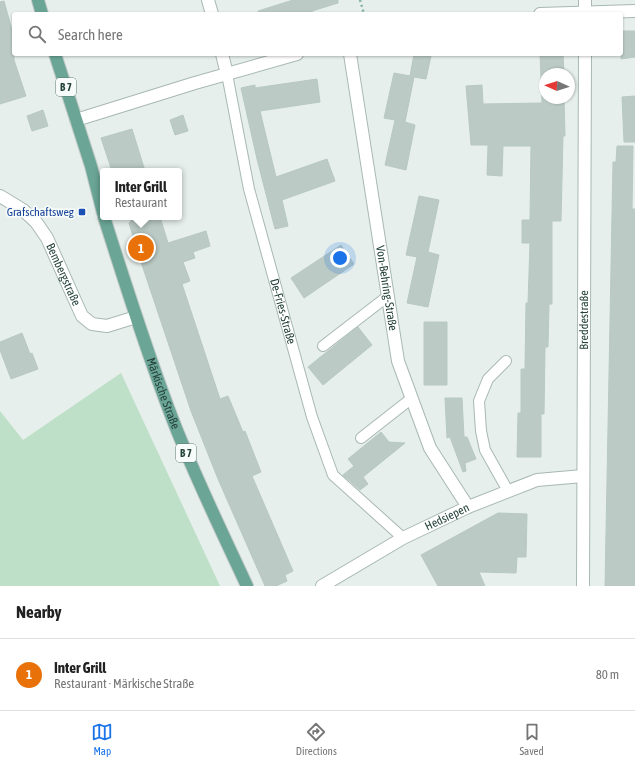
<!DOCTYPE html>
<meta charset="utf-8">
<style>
:root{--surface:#fff;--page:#f6f6f6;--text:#222;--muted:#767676;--line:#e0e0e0;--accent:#1a73e8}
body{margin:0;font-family:"Asap Condensed",sans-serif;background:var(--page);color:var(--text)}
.compass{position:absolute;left:539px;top:68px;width:36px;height:36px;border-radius:50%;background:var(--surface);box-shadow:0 1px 3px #0004;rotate:273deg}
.you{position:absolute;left:340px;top:258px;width:14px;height:14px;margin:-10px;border:3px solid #fff;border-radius:50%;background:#1a73e8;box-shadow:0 0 0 6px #1a73e833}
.badge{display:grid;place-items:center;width:26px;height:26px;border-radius:50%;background:var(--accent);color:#fff;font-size:13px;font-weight:700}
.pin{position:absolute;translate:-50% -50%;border:2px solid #fff;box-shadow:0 1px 4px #0006}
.popup{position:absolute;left:100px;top:168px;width:82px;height:52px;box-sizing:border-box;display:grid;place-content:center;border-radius:4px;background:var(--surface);filter:drop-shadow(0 1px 3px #0005);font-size:13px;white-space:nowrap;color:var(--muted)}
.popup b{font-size:15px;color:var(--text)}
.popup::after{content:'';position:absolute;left:50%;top:100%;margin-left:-8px;border:8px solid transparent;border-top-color:var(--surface)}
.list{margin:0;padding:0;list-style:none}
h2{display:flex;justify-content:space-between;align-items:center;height:52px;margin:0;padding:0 16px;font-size:17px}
h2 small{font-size:13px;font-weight:400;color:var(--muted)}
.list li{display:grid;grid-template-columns:26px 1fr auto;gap:12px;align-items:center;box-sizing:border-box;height:72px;padding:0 16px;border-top:1px solid var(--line)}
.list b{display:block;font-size:15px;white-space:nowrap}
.list p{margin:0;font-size:13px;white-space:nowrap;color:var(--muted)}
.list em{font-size:13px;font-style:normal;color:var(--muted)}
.icon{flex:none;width:22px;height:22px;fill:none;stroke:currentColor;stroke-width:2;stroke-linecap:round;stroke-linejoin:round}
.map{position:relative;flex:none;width:635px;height:586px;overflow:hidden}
.search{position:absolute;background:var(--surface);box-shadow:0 1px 3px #0004;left:12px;right:12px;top:12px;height:44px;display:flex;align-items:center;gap:10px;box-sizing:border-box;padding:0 14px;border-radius:4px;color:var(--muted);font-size:15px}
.sheet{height:124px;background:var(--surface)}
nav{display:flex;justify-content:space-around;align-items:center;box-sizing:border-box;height:56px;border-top:1px solid var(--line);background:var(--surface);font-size:11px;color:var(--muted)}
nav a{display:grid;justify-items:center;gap:2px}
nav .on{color:var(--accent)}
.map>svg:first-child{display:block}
</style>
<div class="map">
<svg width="635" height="586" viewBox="0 0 635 586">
<rect width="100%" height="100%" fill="#e6efeb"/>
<!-- green -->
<path fill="#bfe0c8" d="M121 373 220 586H0V411L23 440Z"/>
<!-- building -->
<path fill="#bbcac4" stroke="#b8c9c2" d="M293 0H338V3L312 11 313 14H259L258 11Z
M4 1 14 37V60L26 96 0 104V2Z
M621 31H635V57L621 59Z
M414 54 431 56 426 79 414 77 405 122 415 125 406 170 385 165 395 120 384 118 394 73 410 76Z
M540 54H563L564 74H545V98H564L565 136H563L561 221H552V304H549L548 347H545L544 414H541V457H517L518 413H521V369H525L526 303H528L530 243H522V220H530L531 146H503L502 176 487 175 488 145H471L466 86 482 85 483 104 542 103Z
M317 79 320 102 260 111 276 177 327 159 335 181 282 200 288 226 275 229 257 159 241 88 255 85V88Z
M635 96V142H624L622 97Z
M43 110 48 126 32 131 27 116Z
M183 115 188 131 175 135 170 120Z
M132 129 145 171H112L101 138Z
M617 146H633L632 209H635V586H605L613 162H616Z
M419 196 439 200 428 252 439 255 428 307 407 303 417 257 406 255Z
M130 217H160L168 243 206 231 210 246 193 252 195 258 183 262 190 281 182 284 220 399 228 396 243 432 245 431 261 472 252 476 293 571 285 575 287 581 276 586H265L218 479 191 411 138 253 129 223 131 222Z
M341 245 354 264 304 298 291 278Z
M424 322H447V385H424Z
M358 327 372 345 323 385 308 367Z
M22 333 30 354 32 353 38 369 11 379 0 350V342Z
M445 398H462L464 437H467L476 459 465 463 466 471 463 472 450 437 447 438Z
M381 432 389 442 405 443 363 477 368 484 360 490 343 475 354 466 348 459Z
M498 513 527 514 526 557H517L516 573 479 572 485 586H438L421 555Z"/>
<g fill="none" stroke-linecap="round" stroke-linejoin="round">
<!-- lane casing -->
<g stroke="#a8b8b2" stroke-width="12">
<g id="lane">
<path id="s1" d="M227 74 249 189 312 417 333 475 403 538"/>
<path d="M323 346 388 296"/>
<path d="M506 361 488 379 479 401 481 431 485 450 508 491"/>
<path d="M361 438 412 398"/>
</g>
</g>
<!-- street casing -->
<g stroke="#a8b8b2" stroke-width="14">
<g id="street">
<path d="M208 0 212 14"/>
<path d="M585 0V14"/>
<path d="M540 14 635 11"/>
<path d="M222 54 227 74"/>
<path id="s2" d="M350 54 398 361 430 448 468 507"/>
<path d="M76 120 195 83 297 54"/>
<path id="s3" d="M0 196 23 210 36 222 47 238 82 316 92 324 107 326 136 317"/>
<path id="s4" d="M322 586 403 538 468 507 537 480 583 476"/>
<path id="s5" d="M583 586 585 54"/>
</g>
</g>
<!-- primary casing -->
<g stroke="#c2cac8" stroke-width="14">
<g id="primary">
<path d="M38 0 42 14"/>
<path d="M55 54 91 166 103 213"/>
<path id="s6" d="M104 217C126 286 148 356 174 423 196 479 222 532 247 586"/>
</g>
</g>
<!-- path -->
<path stroke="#86b3a5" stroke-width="2.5" stroke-dasharray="2 3" stroke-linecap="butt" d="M360 0 364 14"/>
<!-- lane -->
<use href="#lane" stroke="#fff" stroke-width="10"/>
<!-- street -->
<use href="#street" stroke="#fff" stroke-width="12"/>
<!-- primary -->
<use href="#primary" stroke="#6aa596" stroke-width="12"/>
</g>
<!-- markers -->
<rect fill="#1a4fb4" stroke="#f7fbf9" stroke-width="1.5" x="78" y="208" width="8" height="8" rx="2"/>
<g text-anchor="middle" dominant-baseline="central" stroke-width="3.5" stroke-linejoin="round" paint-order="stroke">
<!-- shield labels -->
<g fill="#f7fbf9" stroke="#637a73" stroke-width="1">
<rect x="56" y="78" width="20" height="18" rx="3"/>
<rect x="176" y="444" width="20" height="18" rx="3"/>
</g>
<g font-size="11" font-weight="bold" fill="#24423a">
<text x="66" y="87">B 7</text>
<text x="186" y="453">B 7</text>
</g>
<!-- transit labels -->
<g font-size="12" fill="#164399" stroke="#f7fbf9" text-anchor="end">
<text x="74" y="212">Grafschaftsweg</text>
</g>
<!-- street labels -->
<g font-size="12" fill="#24423a" stroke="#f7fbf9">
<text stroke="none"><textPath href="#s3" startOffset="104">Bembergstraße</textPath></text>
<text stroke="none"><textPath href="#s2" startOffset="237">Von-Behring-Straße</textPath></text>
<text stroke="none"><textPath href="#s1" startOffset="244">De-Fries-Straße</textPath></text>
<text stroke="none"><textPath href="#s5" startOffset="266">Breddestraße</textPath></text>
<text stroke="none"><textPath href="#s6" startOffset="186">Märkische Straße</textPath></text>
<text stroke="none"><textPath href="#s4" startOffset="143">Hedsiepen</textPath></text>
</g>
</g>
</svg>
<svg class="compass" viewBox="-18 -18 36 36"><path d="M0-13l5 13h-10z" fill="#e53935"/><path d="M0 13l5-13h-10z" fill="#767676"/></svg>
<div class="you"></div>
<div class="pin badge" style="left:141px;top:248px;background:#e8710a">1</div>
<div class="popup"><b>Inter Grill</b>Restaurant</div>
<div class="search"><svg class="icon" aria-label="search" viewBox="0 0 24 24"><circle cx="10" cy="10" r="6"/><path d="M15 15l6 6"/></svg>Search here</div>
</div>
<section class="sheet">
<h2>Nearby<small></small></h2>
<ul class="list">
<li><span class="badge" style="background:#e8710a">1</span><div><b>Inter Grill</b><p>Restaurant · Märkische Straße</p></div><em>80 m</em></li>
</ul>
</section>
<nav>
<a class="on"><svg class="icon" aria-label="map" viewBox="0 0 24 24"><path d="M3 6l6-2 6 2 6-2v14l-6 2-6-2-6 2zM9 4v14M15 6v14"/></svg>Map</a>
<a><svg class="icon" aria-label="directions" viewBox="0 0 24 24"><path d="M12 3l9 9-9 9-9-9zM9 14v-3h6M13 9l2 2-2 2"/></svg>Directions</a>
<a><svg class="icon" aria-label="saved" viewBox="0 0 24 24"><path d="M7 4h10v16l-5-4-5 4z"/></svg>Saved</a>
</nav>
